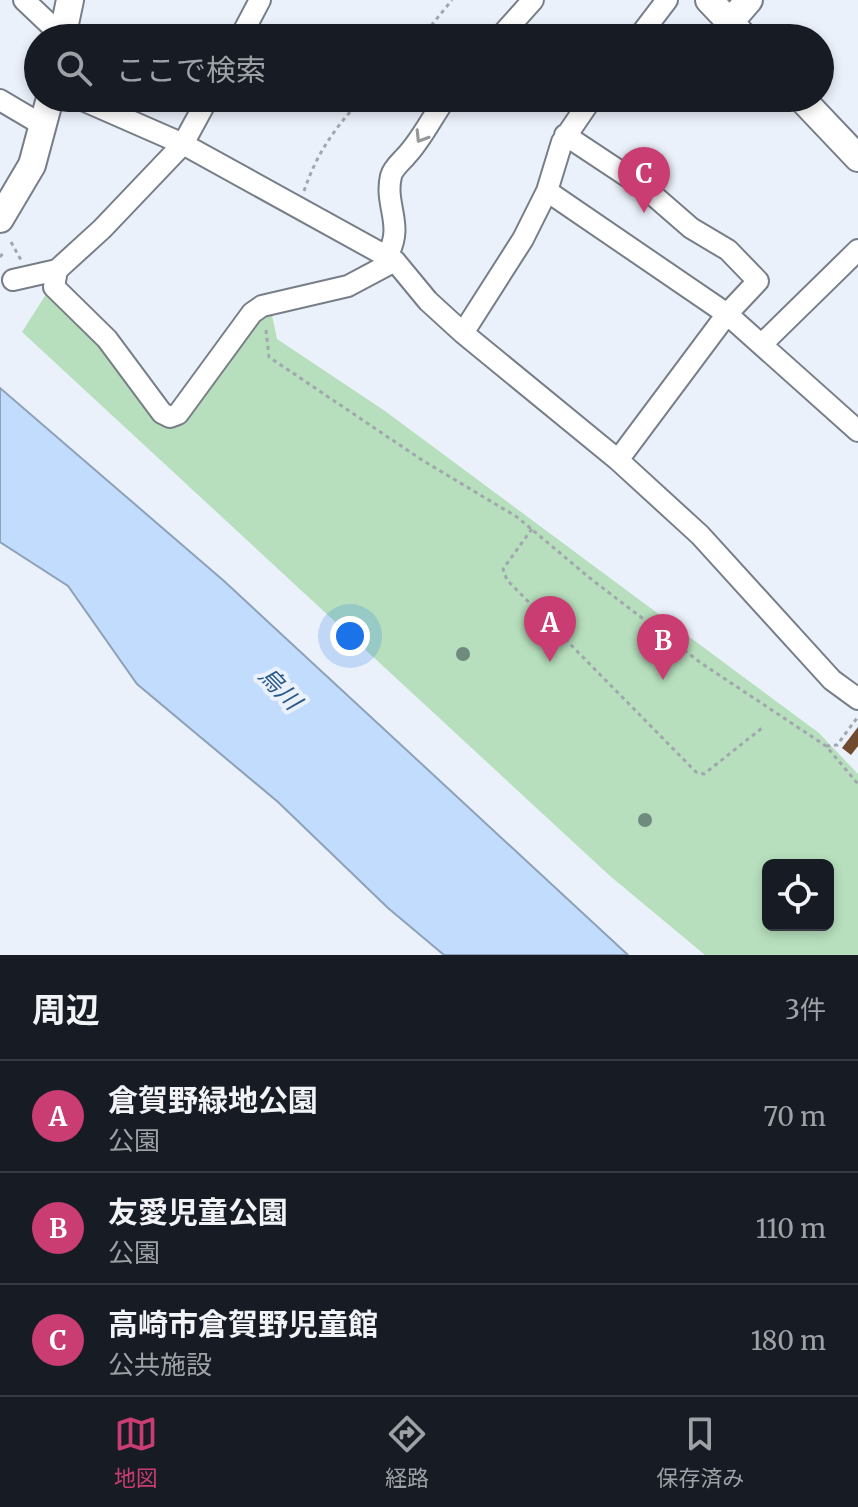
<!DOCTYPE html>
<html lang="ja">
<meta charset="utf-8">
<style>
:root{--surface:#171b24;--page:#20242c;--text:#f1f3f6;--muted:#9ea1a6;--line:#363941;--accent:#c93d72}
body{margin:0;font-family:Merriweather,"Noto Sans JP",serif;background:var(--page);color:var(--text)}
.controls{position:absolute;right:24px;bottom:24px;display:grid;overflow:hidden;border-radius:12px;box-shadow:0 4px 12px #0003}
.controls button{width:72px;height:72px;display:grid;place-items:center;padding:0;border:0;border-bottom:2px solid var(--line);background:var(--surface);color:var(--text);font:40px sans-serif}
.you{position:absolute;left:350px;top:636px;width:28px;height:28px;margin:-20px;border:6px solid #fff;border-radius:50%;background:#1a73e8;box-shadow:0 0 0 12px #1a73e833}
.badge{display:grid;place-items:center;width:52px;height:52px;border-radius:50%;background:var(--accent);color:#fff;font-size:26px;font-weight:700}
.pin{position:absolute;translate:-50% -66px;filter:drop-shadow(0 2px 4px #0008)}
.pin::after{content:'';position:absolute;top:42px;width:28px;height:24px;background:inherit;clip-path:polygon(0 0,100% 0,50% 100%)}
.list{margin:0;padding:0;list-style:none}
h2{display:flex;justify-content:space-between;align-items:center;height:104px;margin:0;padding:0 32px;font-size:34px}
h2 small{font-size:26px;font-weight:400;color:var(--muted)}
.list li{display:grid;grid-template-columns:52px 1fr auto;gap:24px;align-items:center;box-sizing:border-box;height:112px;padding:0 32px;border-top:2px solid var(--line)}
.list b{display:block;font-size:30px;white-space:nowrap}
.list p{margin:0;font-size:26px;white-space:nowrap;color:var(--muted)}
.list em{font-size:26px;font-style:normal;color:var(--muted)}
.icon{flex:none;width:44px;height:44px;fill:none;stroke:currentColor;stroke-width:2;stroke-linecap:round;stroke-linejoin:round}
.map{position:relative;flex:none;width:858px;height:955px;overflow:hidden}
.search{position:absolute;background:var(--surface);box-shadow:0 4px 12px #0003;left:24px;right:24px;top:24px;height:88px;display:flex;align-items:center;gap:20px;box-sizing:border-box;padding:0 28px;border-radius:44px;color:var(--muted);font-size:30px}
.sheet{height:440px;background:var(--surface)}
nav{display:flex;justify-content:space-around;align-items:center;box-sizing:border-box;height:112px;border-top:2px solid var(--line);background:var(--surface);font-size:22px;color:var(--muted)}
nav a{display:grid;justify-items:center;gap:4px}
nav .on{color:var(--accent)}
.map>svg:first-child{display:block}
</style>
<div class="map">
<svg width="858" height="955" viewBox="0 0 858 955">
<rect width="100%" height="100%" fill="#ebf1fb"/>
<!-- green -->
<path fill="#b7dfbd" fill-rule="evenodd" d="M50 288 169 421 255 318 271 310 277 339 385 411 819 733 858 774V955H705L610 876 22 332ZM768 865H828V925H768Z"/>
<!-- water -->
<path fill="#c1dcfc" stroke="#8da1b8" stroke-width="2" d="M0 388 224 581 628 955H444L388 908 278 802 137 684 68 586 0 542Z"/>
<!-- building -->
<path fill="#714b2f" d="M858 727V746L851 755 842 748Z"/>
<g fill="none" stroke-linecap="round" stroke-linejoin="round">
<!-- minor casing -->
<g stroke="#787e87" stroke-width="24">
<path id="minor" d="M24 0 63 37
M240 38 260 0
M499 38 533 0
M638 38 667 0
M78 98 183 144 395 261 428 301 463 333 618 460 700 535 832 680 858 699
M208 98 183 144 102 229 57 270 54 287 107 339 162 413 170 417 178 414 252 313 262 306 348 286 395 261
M0 100 44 126
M565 135 645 188 691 228 728 250 758 281 727 314 618 460
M547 191 727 314 858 431
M387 256C405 225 384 206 391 176 393 168 401 162 406 156 422 139 432 117 446 98
M13 280 57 270
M463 333 523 239 547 191 562 142 592 98
M763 343 858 250"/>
</g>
<!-- major casing -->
<g stroke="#787e87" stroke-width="30">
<path id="major" d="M709 0 745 38
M730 22 749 0
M62 38 70 0
M801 98 858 158
M0 219 32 165 50 98"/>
</g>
<!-- path -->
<path stroke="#a2a6ae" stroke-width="3" stroke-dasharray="4 4" stroke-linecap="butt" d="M421 38 452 0
M304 191C317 153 335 127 363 98
M11 242 21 260
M0 257 3 253
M266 330 269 357 422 460 517 517 591 579 701 663 826 746 858 784
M532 529 503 569 507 580 696 772 704 774 762 728
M826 746 837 745 857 718"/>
<!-- minor -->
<use href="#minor" stroke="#fff" stroke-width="20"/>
<!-- major -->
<use href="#major" stroke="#fff" stroke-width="26"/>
</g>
<!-- trees -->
<g fill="#6e8b7d">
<circle cx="463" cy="654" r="7"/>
<circle cx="645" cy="820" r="7"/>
</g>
<!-- one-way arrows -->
<defs><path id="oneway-chevron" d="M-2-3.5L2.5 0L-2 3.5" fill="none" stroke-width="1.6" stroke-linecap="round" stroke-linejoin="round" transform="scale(2)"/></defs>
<use stroke="#969798" href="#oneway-chevron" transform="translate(421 137) rotate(122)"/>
<g text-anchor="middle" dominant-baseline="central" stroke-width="8" stroke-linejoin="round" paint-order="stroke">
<!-- water labels -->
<g font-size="24" font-style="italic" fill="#285789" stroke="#ebf1fb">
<text transform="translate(280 688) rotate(46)">烏川</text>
</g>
</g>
</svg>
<div class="controls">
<button><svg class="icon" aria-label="locate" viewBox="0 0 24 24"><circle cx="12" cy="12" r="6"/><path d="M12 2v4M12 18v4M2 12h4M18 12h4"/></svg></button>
</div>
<div class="you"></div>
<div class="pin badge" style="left:550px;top:662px">A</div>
<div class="pin badge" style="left:663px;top:680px">B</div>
<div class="pin badge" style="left:644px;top:213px">C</div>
<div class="search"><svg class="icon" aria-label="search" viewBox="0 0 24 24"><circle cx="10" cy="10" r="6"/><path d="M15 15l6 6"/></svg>ここで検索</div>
</div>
<section class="sheet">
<h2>周辺<small>3件</small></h2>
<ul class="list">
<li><span class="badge">A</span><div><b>倉賀野緑地公園</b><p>公園</p></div><em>70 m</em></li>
<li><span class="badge">B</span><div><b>友愛児童公園</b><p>公園</p></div><em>110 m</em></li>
<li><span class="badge">C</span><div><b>高崎市倉賀野児童館</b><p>公共施設</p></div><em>180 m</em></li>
</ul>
</section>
<nav>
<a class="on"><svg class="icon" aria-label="map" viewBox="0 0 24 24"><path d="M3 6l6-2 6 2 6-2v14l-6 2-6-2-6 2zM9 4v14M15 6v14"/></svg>地図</a>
<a><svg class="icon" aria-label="directions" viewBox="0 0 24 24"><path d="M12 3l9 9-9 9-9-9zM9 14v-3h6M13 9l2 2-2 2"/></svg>経路</a>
<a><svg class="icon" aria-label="saved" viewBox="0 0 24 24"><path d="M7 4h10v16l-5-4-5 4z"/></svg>保存済み</a>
</nav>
